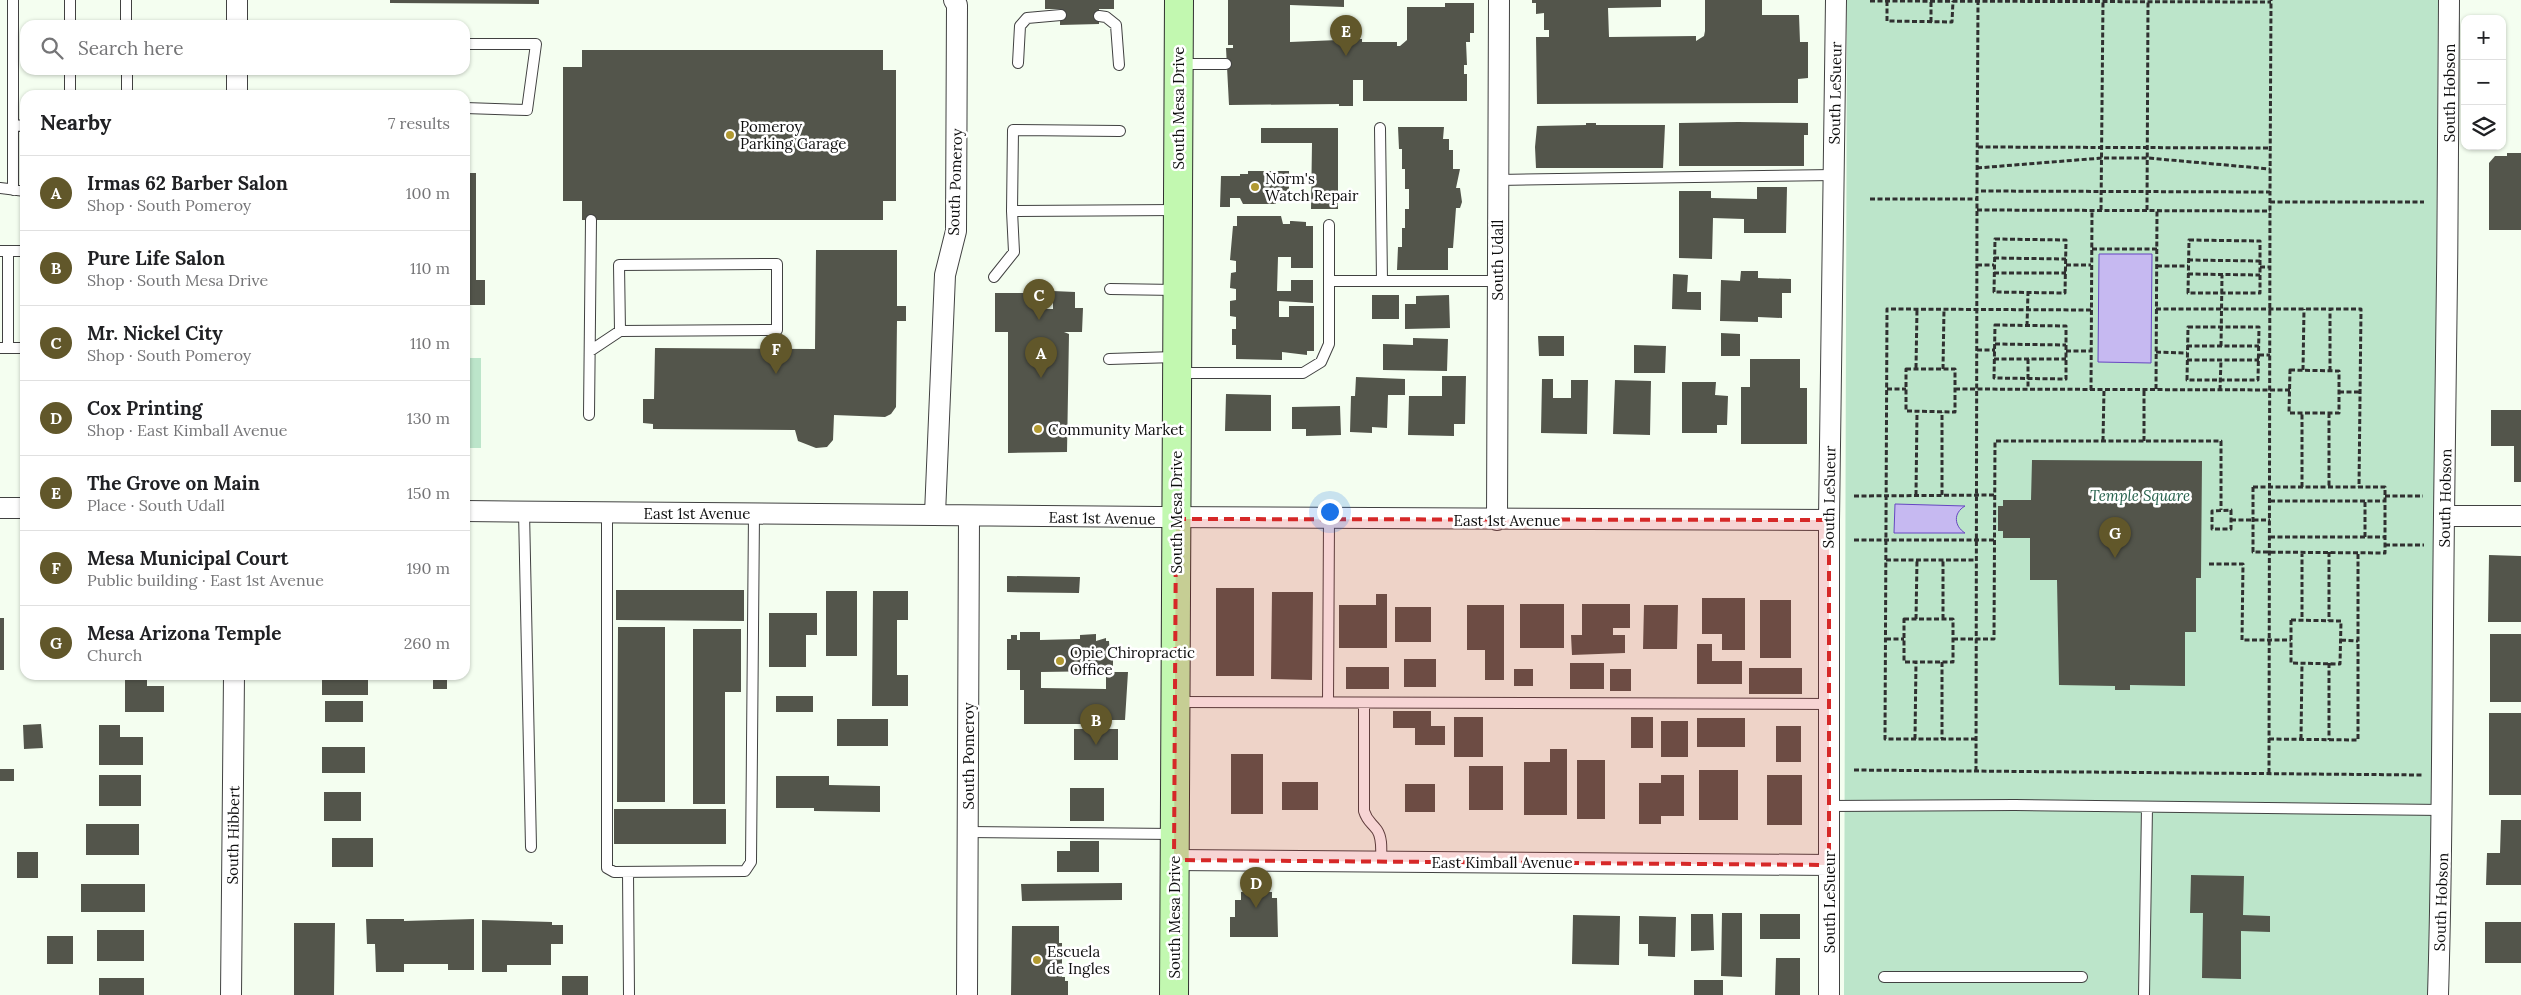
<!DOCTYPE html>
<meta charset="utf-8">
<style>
:root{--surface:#fff;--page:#f6f6f6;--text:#202124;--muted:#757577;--line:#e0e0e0;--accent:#61572a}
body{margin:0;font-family:Lora,serif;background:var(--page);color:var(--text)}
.controls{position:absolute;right:15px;top:15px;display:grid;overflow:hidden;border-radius:10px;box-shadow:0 1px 4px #0004}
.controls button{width:45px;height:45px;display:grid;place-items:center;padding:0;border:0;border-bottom:1px solid var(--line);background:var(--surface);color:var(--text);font:25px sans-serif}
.you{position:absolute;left:1329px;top:511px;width:18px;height:18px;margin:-12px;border:4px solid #fff;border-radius:50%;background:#1a73e8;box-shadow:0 0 0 8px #1a73e833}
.badge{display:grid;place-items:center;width:32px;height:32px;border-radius:50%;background:var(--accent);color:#fff;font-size:16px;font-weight:700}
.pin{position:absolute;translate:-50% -41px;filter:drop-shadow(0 1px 2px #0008)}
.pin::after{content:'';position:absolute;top:26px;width:18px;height:15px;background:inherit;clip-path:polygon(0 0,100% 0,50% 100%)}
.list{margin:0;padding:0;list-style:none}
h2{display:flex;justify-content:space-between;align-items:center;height:65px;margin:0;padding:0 20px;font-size:21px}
h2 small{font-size:16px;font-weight:400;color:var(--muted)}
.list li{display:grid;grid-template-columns:32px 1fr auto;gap:15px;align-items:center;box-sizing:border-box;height:75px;padding:0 20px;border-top:1px solid var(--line)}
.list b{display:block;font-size:19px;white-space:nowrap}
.list p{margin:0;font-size:16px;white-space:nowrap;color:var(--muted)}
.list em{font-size:16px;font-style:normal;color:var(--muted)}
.icon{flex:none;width:28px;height:28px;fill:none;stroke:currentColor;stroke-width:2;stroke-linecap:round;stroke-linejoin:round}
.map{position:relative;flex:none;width:2521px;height:995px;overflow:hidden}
.search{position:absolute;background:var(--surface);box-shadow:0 1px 4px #0004;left:20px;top:20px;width:450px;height:55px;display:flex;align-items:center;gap:12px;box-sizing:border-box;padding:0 18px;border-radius:15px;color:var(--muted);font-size:19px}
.panel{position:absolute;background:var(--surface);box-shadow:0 1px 4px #0004;left:20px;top:90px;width:450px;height:590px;border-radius:15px}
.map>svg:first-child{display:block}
</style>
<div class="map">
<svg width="2521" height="995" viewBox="0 0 2521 995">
<rect width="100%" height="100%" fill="#f4fef0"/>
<!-- green -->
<path fill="#bce5ca" d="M1847 0H2438L2432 989 2429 995H1844Z
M465 358H481V448H465Z"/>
<!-- water -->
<path fill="#c6b9f1" stroke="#6646c1" d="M2099 254H2152L2151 363 2098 362Z
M1895 504 1965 506C1953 513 1954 526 1965 533H1894Z"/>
<!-- building -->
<path fill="#53554b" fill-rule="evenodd" d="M390 0H539V4L390 3Z
M1045 0H1114V9H1099V24L1060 25V9H1045Z
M1228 0H1344V7L1290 5V42L1362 39V42H1397V46H1400L1407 40V7H1445V3H1474V33H1470V42H1466L1467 65H1464V74H1467V101H1363V80H1353V106H1339V104L1229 105 1226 48H1233V45H1228Z
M1532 0H1661V7L1608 8 1609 37 1696 36V41L1704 36 1705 31V0H1762V15H1799L1800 42H1808V78L1798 79V103L1537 104 1536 37H1549V30H1544V13L1536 14V3H1532Z
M582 50H883V70H896V201H883V220H582V201H563V67H582Z
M1738 122 1808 123V135H1804V166H1679V123Z
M1586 123H1596V125H1665L1663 168H1536L1535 147 1537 126 1586 125Z
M1398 127H1444L1443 139H1449V150H1453V169H1460L1456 188H1460L1462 202 1460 208H1456L1453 248H1448V270H1397L1398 247H1402V228H1405V209H1409V189H1405V169H1402V149H1399Z
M1261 128H1338V209H1311L1312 143H1261Z
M2507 153H2521V230H2489V163L2495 156H2507Z
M1248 171H1289V198H1276V204H1243L1240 198H1230V207H1220L1221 176H1240V174H1248Z
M465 173H476V280H485V305H465Z
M1757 187H1787L1786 233H1744V219L1713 218 1712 259 1679 258V191H1711V198L1757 199Z
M1237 216H1281L1283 224H1290V221H1292L1306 222V226H1313V268H1291V257H1278L1277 291H1291V280H1313V303L1279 301V317H1289V306H1314V351H1307V355L1282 352V360L1236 359V345H1232V329H1236V317L1230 316V301L1236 300V289L1230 288 1231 273 1236 272V261L1230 260 1233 226H1237Z
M816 250H897V306H906V321H897L896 407 891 414 885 417 834 415 833 440 827 447 816 448 798 441 795 430 653 429V424L643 423V399H654L655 348 815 349Z
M1741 271H1758V278L1791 279V293H1782V318L1758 317V322L1720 321 1721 280 1740 281Z
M1673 274 1688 275 1687 292H1701V310L1672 309Z
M1053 291 1075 292V308H1083L1082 332H1064L1069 334 1067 452 1008 453V332H995V293H1031L1046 309H1053Z
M1372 295H1399V319H1372Z
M1449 295 1450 328 1405 329V304H1416V296Z
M1721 333 1740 334V356H1721Z
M1538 336H1564V356H1539Z
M1413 338 1448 339 1447 371 1383 370V344L1413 345Z
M1634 345 1666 346 1665 373H1634Z
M1750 359H1800V388H1807V444H1741V387H1750Z
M1442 376H1466L1465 424H1454V436L1408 435 1409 396H1442Z
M1356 377 1405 379V395H1388L1387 428 1372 427V433L1350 432 1351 396H1355Z
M1542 379H1553V398H1571V380H1588L1587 434 1541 433Z
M1615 380 1651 381 1650 435 1613 434Z
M1682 382H1716L1715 395 1728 396 1727 425H1717V433H1682Z
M1226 394 1271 395V431H1225Z
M1340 406 1341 435 1306 436V429H1292V407Z
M2491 410H2521V482H2514V446H2491Z
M2032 460 2202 461 2201 578H2196V632H2185V686L2130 685V690H2115V686L2059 685 2057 580H2030V538H2003V531H1998V506H2003V500H2031Z
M2489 555 2521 556V622H2488Z
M1007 576 1080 577 1079 593 1007 592Z
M1216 588H1254V676H1216Z
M616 590H744V621L616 620Z
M826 591H857V656H826Z
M873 591H908V620H897V675H908V706H872Z
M1272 592H1313L1312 680 1271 679Z
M1376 594H1387V648H1339V605H1376Z
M1702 598H1745V650H1722V634H1702Z
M1760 600H1791V658H1760Z
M1520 604H1564V648H1520Z
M1582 604H1630V628H1613V635H1625V653L1572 655 1571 635H1582Z
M1467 605H1504V680H1485V650H1467Z
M1644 605H1678L1677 649H1643Z
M1395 607H1431V642H1395Z
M769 613H817V635H806V667H769Z
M0 618H4V670H0Z
M618 627H665V802H617Z
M693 629H741V692H725V804H693Z
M1020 632H1040V640L1080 639V635L1096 634V641L1106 638V641H1109L1110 655H1113V667H1108V672H1128L1125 720H1109L1108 724H1024V690H1020V670H1007V639H1011V635H1017V640H1020ZM1106 671V689L1041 688V672Z
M2490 634H2521V702H2490Z
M1697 644H1712V661H1742V684H1697Z
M1404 659H1436V687H1404Z
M1570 663H1604V689H1570Z
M1346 667H1389V689H1346Z
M1749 668H1802V694H1749Z
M1514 669H1533V686H1514Z
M1610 669H1631V691H1610Z
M125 675H147V686H164V712H125Z
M322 675H368V695H322Z
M433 675H447V689H433Z
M776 696H813V712H776Z
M325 701H363V722H325Z
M1393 711H1431V726H1445V745H1415V728H1393Z
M2489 713H2521V795H2489Z
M1454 717H1483V757H1454Z
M1631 717H1653V748H1631Z
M1697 718H1745V747H1697Z
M837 719H888V746H837Z
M1661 721H1688V757H1661Z
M41 724 43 748 24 749 23 725Z
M99 725H120V737H143V765H99Z
M1776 726H1801V762H1776Z
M1074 729H1118V760H1074Z
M322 747H365V773H322Z
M1550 749H1567V815H1524V762H1550Z
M1231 754H1263V814H1231Z
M1577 760H1605V819H1577Z
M1469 766H1503V810H1469Z
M0 769H14V781H0Z
M1699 770H1738V820H1699Z
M99 775H141V806H99Z
M1661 775H1684V816H1661V824H1639V783H1661Z
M1767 775H1802V825H1767Z
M776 776H829V785L880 786V812L814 811V808H776Z
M1282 782H1318V810H1282Z
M1405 784H1435V812H1405Z
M1070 788H1104V821H1070Z
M324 792H361V821H324Z
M614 809H726V844H614Z
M2501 820H2521V885H2486L2487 853H2500Z
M86 824H139V855H86Z
M332 838H373V867H332Z
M1070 841H1099V872H1057V851H1070Z
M17 852H38V878H17Z
M2191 875 2244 876 2243 915 2270 916V932L2241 931V979L2202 978 2203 913H2190Z
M1122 883V900L1022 901 1021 884Z
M81 884H145V912H81Z
M1241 892H1272V898H1277L1278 937H1230V917H1235V900H1241Z
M1722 913H1742V977L1721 976Z
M1691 914H1713L1714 950 1691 951Z
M1760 914H1800V939H1760Z
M1573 915 1620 916 1619 965 1572 964Z
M1639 916 1676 917 1675 957 1648 956V944H1639Z
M366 919H404V921L474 919V970H448V964H404V972H376L375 944H367Z
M482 920 552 922V925H563V944H551V965H507V972H482Z
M2485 922H2521V963H2485Z
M294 923H335L334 995H294Z
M1012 926H1059V943H1062V977H1065V981H1068V995H1011Z
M97 930H144V961H97Z
M47 936H73V964H47Z
M1776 958H1800V995H1775Z
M562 976H588V995H562Z
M99 978H144V995H99Z
M1694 980H1723V995H1694Z"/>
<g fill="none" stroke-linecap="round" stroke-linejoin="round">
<!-- service casing -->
<g stroke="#414141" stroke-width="12">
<path id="service" d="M70 0V25
M126 0V25
M1099 16 1106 17 1116 25 1119 65
M465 44H536L527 110 465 108
M1018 63 1020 26 1027 18 1061 15
M1179 64H1226
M70 70V95
M127 70V95
M13 125 25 126
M1380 128 1382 281
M1498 180 1834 175
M0 188 25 191
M13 190V0
M1012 211 1013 130 1120 131
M0 251H25
M8 251V348
M994 277 1014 252 1012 211 1177 210
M1329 281H1497
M1110 289 1176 290
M0 348H25
M590 351 620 331 777 330V264L619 265 620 331
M1109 359 1175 357
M1178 373H1303L1321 362 1329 344V225
M589 415 591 220
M524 511 531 847
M607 512V868L614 872 745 871 751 862 754 513
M1176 702 1829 704
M1328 702 1329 520
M1364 703V811C1367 821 1371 822 1377 830 1383 839 1381 852 1381 862
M1828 806 2015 805 2443 810
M968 832 1174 834
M628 872 629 995
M1884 977H2082
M2144 995 2147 807"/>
</g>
<!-- minor casing -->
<g stroke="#414141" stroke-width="22">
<path id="minor" d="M237 25V0
M237 95V70
M0 508H25
M465 511C920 515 1374 520 1829 520
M935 514 945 275 956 231 957 5 954 0
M2444 516H2521
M1497 520 1499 0
M1174 860 1829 865
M231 995 234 675
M967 995 969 516
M1829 995V520L1836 0
M2438 995C2443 835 2442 675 2444 515 2447 343 2448 172 2449 0"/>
</g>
<!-- secondary casing -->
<g stroke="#303030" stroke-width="30">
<path id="secondary" d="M1174 995 1179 0"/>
</g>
<!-- path -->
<path stroke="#303030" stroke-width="3" stroke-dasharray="5 2.5" stroke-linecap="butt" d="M1978 0 1977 191 2270 192 2271 0
M1870 1 2271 2
M1887 1V21L1952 22 1953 1
M1931 22V1
M1978 147 2270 148
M1977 168 2102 158H2148L2270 169
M1870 199H1977
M2270 202H2424
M1977 210 2270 211
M2101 210 2103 1
M2147 210 2148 1
M1995 239 2066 240 2065 293 1994 292Z
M2189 240 2260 241V293H2188Z
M2092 249H2157
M1994 258 2066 259
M2188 260 2260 261
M1977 265H1994
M2066 265H2091
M2157 266H2188
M2260 267H2270
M1994 273H2066
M2188 274 2260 275
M2156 309H2361L2359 487
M1995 325 2066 326V379L1994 378Z
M2027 326 2028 292
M2188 327H2259L2258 380H2187Z
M1995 344 2066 345
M2187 346H2259
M2221 346 2222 275
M1977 350H1995
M2066 351H2091
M2156 352 2187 353
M2259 355H2270
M1994 359H2066
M2028 359V389
M2187 360H2259
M1916 368 1917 309
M1906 369H1955V412L1906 411Z
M1943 369 1944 309
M2290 370 2339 371V413H2289Z
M2303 370 2304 309
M2330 371V309
M1887 389H1906
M1955 389 2290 390
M2156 389 2157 210
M2091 390 2092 210
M2220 390 2221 360
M2339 392H2360
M2329 413V487
M2103 441 2104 390
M2144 441V390
M2253 487H2385V553L2253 552Z
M2302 487V413
M1916 495 1917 412
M1942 495V412
M1854 496 1995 495
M2385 496H2423
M2270 501H2385
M2231 510V529H2212V511Z
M2231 520H2270
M2270 537H2385
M2365 537V501
M1854 540H1995
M2385 545H2424
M2302 552V621
M2329 552V621
M1886 560H1976
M2209 564H2243L2242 640H2291
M1904 619H1953V662H1904Z
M1916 619 1917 560
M1943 619V560
M2291 620 2341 621 2340 664 2291 663Z
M1886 639H1904
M1953 639H1994L1995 441H2221V510
M2341 640 2358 641
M1942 662V739
M2329 663V740
M1915 739 1916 662
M1976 739H1885L1887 309 2091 310
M2269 739 2358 740V553
M2301 739 2302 663
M1854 770 2423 775
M1976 771 1977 191
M2269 773 2270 192"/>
<!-- service -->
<use href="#service" stroke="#fff" stroke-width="10"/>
<!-- minor -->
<use href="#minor" stroke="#fff" stroke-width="20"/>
<!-- secondary -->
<use href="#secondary" stroke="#c2f8b0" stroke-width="28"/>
</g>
<!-- marked area -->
<path fill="#d62828" fill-opacity="0.2" stroke="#d62828" stroke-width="4" stroke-dasharray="10 6" stroke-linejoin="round" d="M1176 519 1829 520V865L1174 860Z"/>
<!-- markers -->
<g fill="#b19932" stroke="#fff" stroke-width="2">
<circle cx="730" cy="135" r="5"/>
<circle cx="1255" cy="187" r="5"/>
<circle cx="1038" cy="429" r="5"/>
<circle cx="1060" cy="661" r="5"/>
<circle cx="1037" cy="960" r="5"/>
</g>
<g text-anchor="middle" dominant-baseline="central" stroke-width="5" stroke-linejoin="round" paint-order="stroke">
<!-- street labels -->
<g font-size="15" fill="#0e0e0e" stroke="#fff">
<text transform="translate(1835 93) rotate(-89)">South LeSueur</text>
<text transform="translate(2449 93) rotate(-90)">South Hobson</text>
<text transform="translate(1178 108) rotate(-90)">South Mesa Drive</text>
<text transform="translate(955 182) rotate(-88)">South Pomeroy</text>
<text transform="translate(1497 260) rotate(-90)">South Udall</text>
<text transform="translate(1829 497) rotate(-89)">South LeSueur</text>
<text transform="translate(2445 498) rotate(-89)">South Hobson</text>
<text transform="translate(1176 512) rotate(-90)">South Mesa Drive</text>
<text x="697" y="513">East 1st Avenue</text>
<text transform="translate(1102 518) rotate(1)">East 1st Avenue</text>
<text x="1507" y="520">East 1st Avenue</text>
<text transform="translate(968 756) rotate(-90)">South Pomeroy</text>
<text transform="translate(233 835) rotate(-89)">South Hibbert</text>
<text x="1502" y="862">East Kimball Avenue</text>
<text transform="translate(1829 902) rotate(-90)">South LeSueur</text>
<text transform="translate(2441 902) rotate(-88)">South Hobson</text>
<text transform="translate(1174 917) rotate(-90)">South Mesa Drive</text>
</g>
<!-- poi labels -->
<g font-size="15" fill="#0e0e0e" stroke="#fff" text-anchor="start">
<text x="740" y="126">Pomeroy<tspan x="740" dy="17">Parking Garage</tspan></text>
<text x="1265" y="178">Norm's<tspan x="1265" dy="17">Watch Repair</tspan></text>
<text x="1048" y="429">Community Market</text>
<text x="1070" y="652">Opie Chiropractic<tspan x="1070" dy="17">Office</tspan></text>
<text x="1047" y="951">Escuela<tspan x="1047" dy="17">de Ingles</tspan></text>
</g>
<!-- park labels -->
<g font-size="15" font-style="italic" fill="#24604b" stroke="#fff">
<text x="2140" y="495">Temple Square</text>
</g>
</g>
</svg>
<div class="controls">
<button>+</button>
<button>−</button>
<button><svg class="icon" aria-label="layers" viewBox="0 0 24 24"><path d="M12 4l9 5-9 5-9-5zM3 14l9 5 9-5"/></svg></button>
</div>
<div class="you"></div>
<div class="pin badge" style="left:1041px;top:378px">A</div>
<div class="pin badge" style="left:1096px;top:745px">B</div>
<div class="pin badge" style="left:1039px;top:320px">C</div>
<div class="pin badge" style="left:1256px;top:908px">D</div>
<div class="pin badge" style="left:1346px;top:56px">E</div>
<div class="pin badge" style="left:776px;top:374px">F</div>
<div class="pin badge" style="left:2115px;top:558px">G</div>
<div class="search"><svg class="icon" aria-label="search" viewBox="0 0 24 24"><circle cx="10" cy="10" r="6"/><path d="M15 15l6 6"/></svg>Search here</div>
<section class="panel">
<h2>Nearby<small>7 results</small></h2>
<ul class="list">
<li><span class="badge">A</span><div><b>Irmas 62 Barber Salon</b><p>Shop · South Pomeroy</p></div><em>100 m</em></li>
<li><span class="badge">B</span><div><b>Pure Life Salon</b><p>Shop · South Mesa Drive</p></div><em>110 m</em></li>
<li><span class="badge">C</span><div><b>Mr. Nickel City</b><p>Shop · South Pomeroy</p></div><em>110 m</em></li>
<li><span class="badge">D</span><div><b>Cox Printing</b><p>Shop · East Kimball Avenue</p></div><em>130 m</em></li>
<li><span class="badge">E</span><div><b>The Grove on Main</b><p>Place · South Udall</p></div><em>150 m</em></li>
<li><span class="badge">F</span><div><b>Mesa Municipal Court</b><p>Public building · East 1st Avenue</p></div><em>190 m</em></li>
<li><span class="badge">G</span><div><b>Mesa Arizona Temple</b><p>Church</p></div><em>260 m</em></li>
</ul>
</section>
</div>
